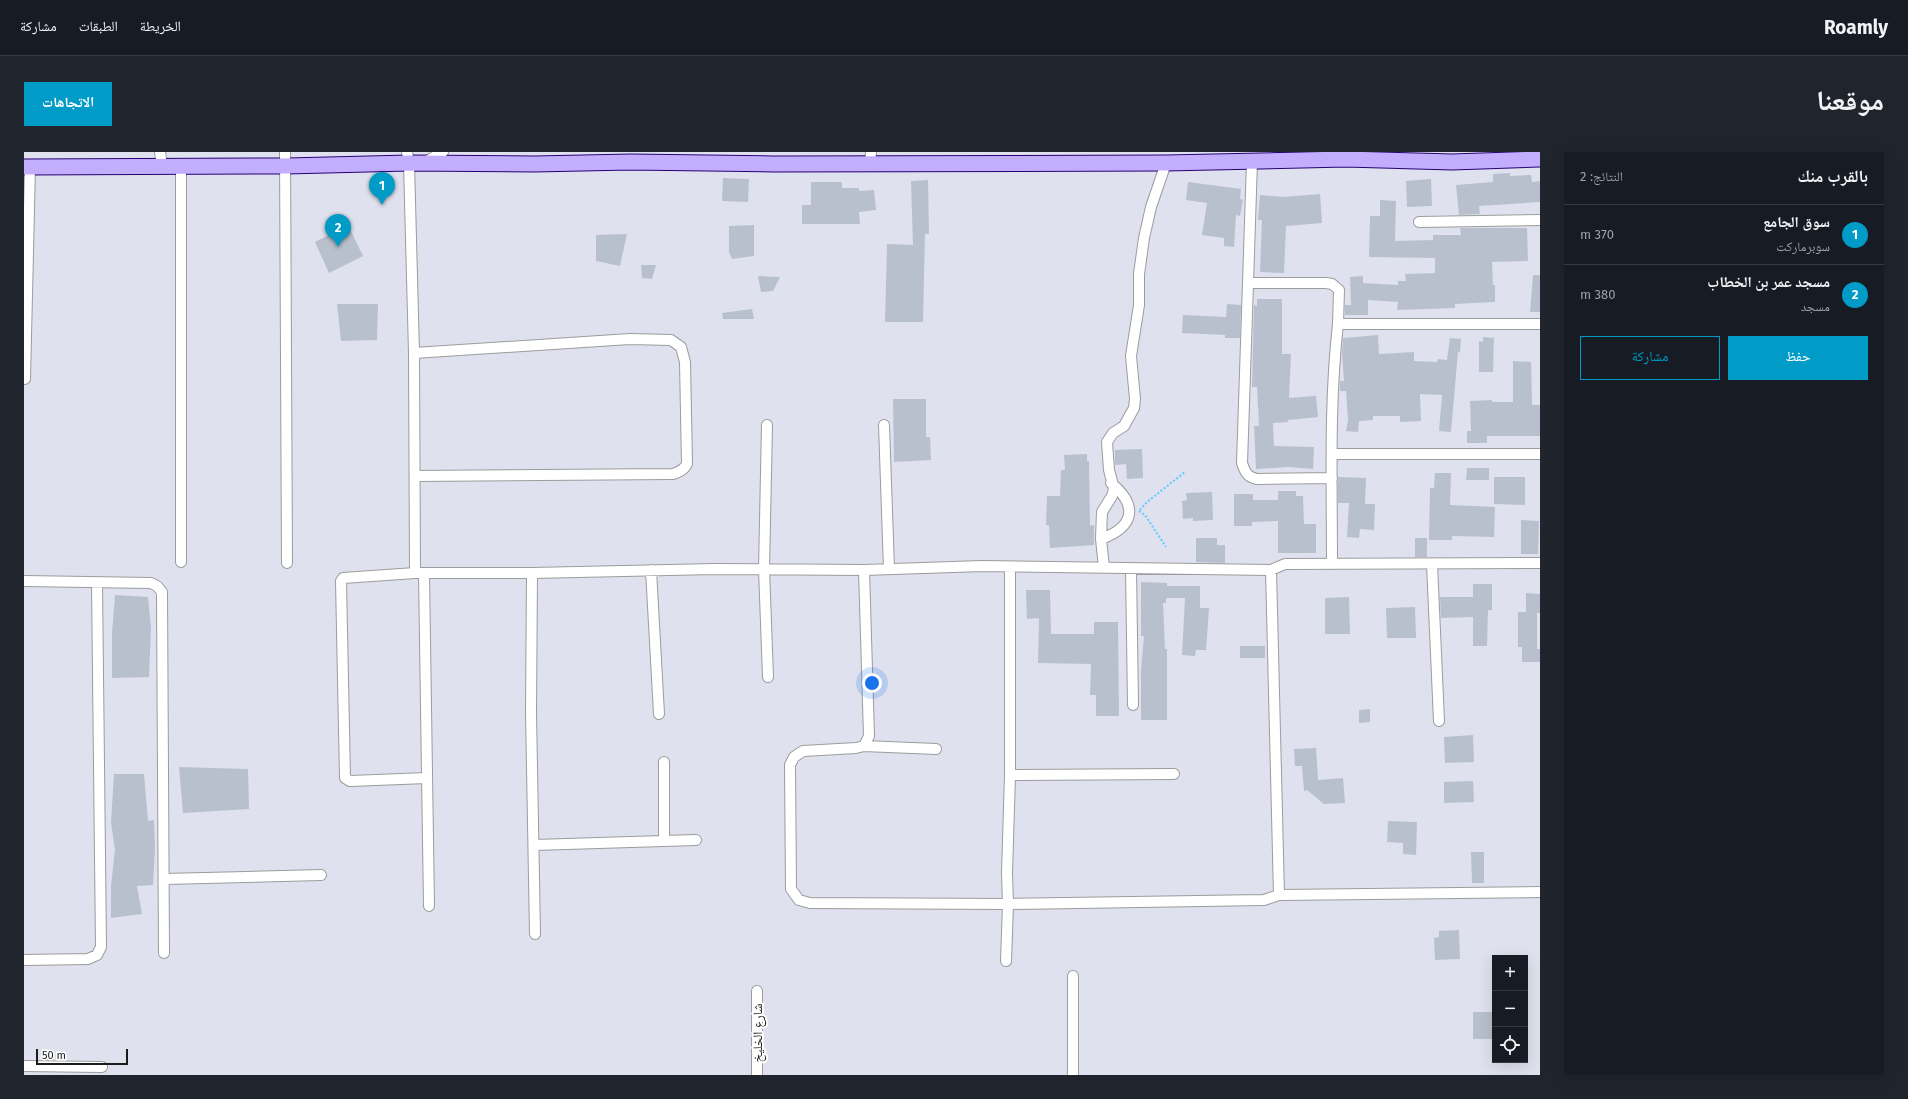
<!DOCTYPE html>
<html lang="ar">
<meta charset="utf-8">
<style>
:root{--surface:#171b24;--page:#20242c;--text:#f1f3f6;--muted:#9ea1a6;--line:#363941;--accent:#009bc6}
body{margin:0;font-family:"Fira Sans","Noto Naskh Arabic",sans-serif;background:var(--page);color:var(--text);direction:rtl}
.controls{position:absolute;right:12px;bottom:12px;display:grid;overflow:hidden;border-radius:0px;box-shadow:0 4px 16px #0002}
.controls button{width:36px;height:36px;display:grid;place-items:center;padding:0;border:0;border-bottom:1px solid var(--line);background:var(--surface);color:var(--text);font:20px sans-serif}
.scale{position:absolute;left:12px;bottom:10px;width:92px;box-sizing:border-box;padding-left:4px;border:2px solid #1b1b1b;border-top:0;font-size:11px;line-height:14px;white-space:nowrap;color:#1b1b1b;-webkit-text-stroke:3px #fff;paint-order:stroke}
.you{position:absolute;left:848px;top:531px;width:14px;height:14px;margin:-10px;border:3px solid #fff;border-radius:50%;background:#1a73e8;box-shadow:0 0 0 6px #1a73e833}
.badge{display:grid;place-items:center;width:26px;height:26px;border-radius:50%;background:var(--accent);color:#fff;font-size:13px;font-weight:700}
.pin{position:absolute;translate:-50% -33px;filter:drop-shadow(0 1px 2px #0008)}
.pin::after{content:'';position:absolute;top:21px;width:14px;height:12px;background:inherit;clip-path:polygon(0 0,100% 0,50% 100%)}
.list{margin:0;padding:0;list-style:none}
h2{display:flex;justify-content:space-between;align-items:center;height:52px;margin:0;padding:0 16px;font-size:17px}
h2 small{font-size:13px;font-weight:400;color:var(--muted)}
.list li{display:grid;grid-template-columns:26px 1fr auto;gap:12px;align-items:center;box-sizing:border-box;height:60px;padding:0 16px;border-top:1px solid var(--line)}
.list b{display:block;font-size:15px;white-space:nowrap}
.list p{margin:0;font-size:13px;white-space:nowrap;color:var(--muted)}
.list em{font-size:13px;font-style:normal;color:var(--muted)}
.actions{display:flex;gap:8px;padding:12px 16px}
.actions a{flex:1;padding:9px 0;border:1px solid var(--accent);border-radius:0px;text-align:center;font-size:14px;color:var(--accent)}
.actions .main{background:var(--accent);color:#fff}
.icon{flex:none;width:22px;height:22px;fill:none;stroke:currentColor;stroke-width:2;stroke-linecap:round;stroke-linejoin:round}
.map{position:relative;flex:none;width:1516px;height:923px;overflow:hidden;direction:ltr;border-radius:0px}
header{display:flex;align-items:center;gap:24px;box-sizing:border-box;height:56px;padding:0 20px;background:var(--surface);border-bottom:1px solid var(--line)}
header strong{font-size:19px}
nav{display:flex;gap:22px;margin-inline-start:auto;font-size:14px}
.intro{display:flex;align-items:center;justify-content:space-between;box-sizing:border-box;height:96px;padding:0 24px}
h1{margin:0;font-size:28px}
.button{padding:10px 18px;border-radius:0px;background:var(--accent);color:#fff;font-size:14px;font-weight:700}
main{display:flex;gap:24px;padding:0 24px}
aside{flex:1;background:var(--surface);border-radius:0px;box-shadow:0 4px 16px #0002}
.map>svg:first-child{display:block}
</style>
<header>
<strong>Roamly</strong>
<nav><a>الخريطة</a><a>الطبقات</a><a>مشاركة</a></nav>
</header>
<div class="intro"><h1>موقعنا</h1><a class="button">الاتجاهات</a></div>
<main>
<aside>
<h2>بالقرب منك<small>النتائج: 2</small></h2>
<ul class="list">
<li><span class="badge">1</span><div><b>سوق الجامع</b><p>سوبرماركت</p></div><em>370 m</em></li>
<li><span class="badge">2</span><div><b>مسجد عمر بن الخطاب</b><p>مسجد</p></div><em>380 m</em></li>
</ul>
<div class="actions"><a class="main">حفظ</a><a>مشاركة</a></div>
</aside>
<div class="map">
<svg width="1516" height="923" viewBox="0 0 1516 923">
<rect width="100%" height="100%" fill="#dfe1ee"/>
<!-- building -->
<path fill="#b9c0cd" d="M1486 21V24L1507 23 1508 30 1516 29V50L1455 54 1456 62 1435 63 1432 33 1469 30V22Z
M699 26 725 27 724 50 698 49Z
M1407 27 1408 54 1383 55 1382 29Z
M904 28 905 82H901L899 170H861L863 92 889 93 887 29Z
M787 30H818V36H835V39L850 38 852 58 835 60 836 72H778V53H787Z
M1164 30 1217 37 1216 47 1219 48 1216 64 1212 63 1210 95 1200 94V86L1178 83 1183 51 1162 48Z
M1296 42 1298 71 1262 74 1260 121 1236 120 1238 68H1234L1236 43 1259 45Z
M1356 48 1372 49 1371 89 1409 88V83H1437L1436 76H1503L1504 109 1468 110 1469 133H1471V150L1431 152V156L1373 158 1374 150 1344 148V163H1321V153H1327L1326 125 1339 124V131L1374 133V129H1382L1381 122 1411 121V106L1345 105 1346 64H1356Z
M324 73 339 104 305 121 291 90Z
M730 73V104L708 107 705 100V74Z
M603 82 596 114 572 109V83Z
M617 113H632L628 127 618 126Z
M1509 123H1516V160H1506Z
M734 124 756 125 749 139 737 140Z
M1233 147H1258V202H1267L1265 246 1292 244 1294 265 1264 268V270L1249 271 1250 294 1290 295 1289 317 1265 315 1232 317 1230 274H1235L1233 235H1228L1230 153 1233 154Z
M313 152H354L353 188 317 189Z
M1203 152 1217 153 1216 186H1201V183L1158 181 1159 163 1202 165Z
M728 157 730 167H699L698 161Z
M1354 183 1355 202 1390 200V209L1413 210 1414 207 1423 208 1426 186 1437 187 1436 200H1434L1427 280 1415 279 1418 243 1396 242 1397 269 1376 270V264H1349V268L1335 269 1334 280 1322 279 1324 268 1322 239H1316V229H1320L1318 201 1319 186Z
M1459 185 1470 186 1469 220H1455V189L1459 190Z
M1489 209 1507 210 1508 253H1516V284H1463V291H1443V279H1447L1446 249 1468 248V250H1489Z
M869 247H902V285H906L907 308 870 310Z
M1118 297 1119 326 1103 327 1102 312 1091 313V298Z
M1063 302V309H1065L1066 374 1070 373V393L1026 396 1025 373H1022L1023 344H1036L1037 318H1041L1040 303Z
M1443 316H1465V328H1442Z
M1411 321H1427L1426 353 1471 355 1470 385 1428 384V388H1405L1406 336H1410Z
M1314 325 1342 326 1341 352H1351L1350 378 1336 377 1335 386 1323 385 1325 351H1314Z
M1470 325H1501V353L1470 352Z
M1254 339H1272V344H1279L1280 372H1292V401H1254V369L1228 370V374H1210V342H1229V348H1254Z
M1188 340 1189 368 1169 369V366L1159 367 1158 349 1163 348 1162 341Z
M1497 368 1515 369 1514 402H1497Z
M1172 386H1193V393H1201V411L1172 410Z
M1391 386H1403V405H1391Z
M1117 430 1143 431V434H1176V456H1185L1182 498H1172L1171 504 1158 503 1161 446H1142V451H1139L1141 497H1143V568H1117V518L1120 484H1117Z
M1449 432H1468V458H1464L1463 494H1449V465L1417 466 1416 445H1449Z
M1002 438H1026L1027 482H1070V470H1094L1095 564H1072V543H1066L1067 512 1014 511 1015 466 1003 467Z
M1502 441 1516 442V461H1513V497H1516V510H1498V495H1494V460H1502Z
M91 443 124 445 127 476 125 525 88 526V481Z
M1325 445 1326 482H1301V446Z
M1391 455 1392 486H1363L1362 456Z
M1216 494H1241V506H1216Z
M1346 557V570L1335 571V558Z
M1449 583 1450 610 1421 611 1420 585Z
M1292 596 1294 628 1319 626 1321 651 1300 652 1283 638 1280 639 1278 614H1271L1270 597Z
M155 615 224 617 225 657 159 661Z
M90 622H120L124 669 130 668 131 695 129 733 113 734 118 762 87 766V734L91 698 87 670Z
M1449 629 1450 650 1420 651V630Z
M1364 669 1393 670 1392 703 1379 702V691L1363 690Z
M1447 700H1460V731H1448Z
M1435 778 1436 807 1411 808 1410 786 1415 785V779Z
M1449 860H1471V887H1449Z"/>
<g fill="none" stroke-linecap="round" stroke-linejoin="round">
<!-- street casing -->
<g stroke="#9c9c9c" stroke-width="12">
<path id="street" d="M136 0 138 14
M261 0 263 411
M383 0 385 11 390 201 391 421
M401 10 419 0
M846 11 847 0
M1395 70 1516 68
M1224 131 1228 9
M390 201 606 187 647 188 657 195 661 210 663 312C660 318 655 320 649 322L391 324
M1 227 6 15
M743 273 740 417 744 525
M860 273 865 417
M1308 302H1516
M1308 326 1233 327C1223 325 1221 320 1218 311L1224 131H1302L1308 132 1315 138 1314 172
M1077 387C1110 375 1115 354 1087 331
M157 410V14
M1308 412C1308 332 1305 251 1314 172H1516
M1408 412 1415 569
M1080 415 1077 387 1078 360 1088 344 1090 337 1085 318 1083 290 1089 281 1100 274 1110 256 1111 247 1107 204 1115 153V122L1120 86 1127 55 1142 11
M1107 417 1109 553
M627 418 635 562
M840 418 845 584 840 594 832 596 779 599 770 605 766 613 767 737 775 748 786 751 984 752 983 721 986 623V415
M508 421 507 560 511 782
M400 422 405 754
M0 429 127 431 133 434 138 440 140 801
M840 594 912 597
M640 610V689
M986 623 1150 622
M403 626 326 629 321 626 317 429 319 426 391 421H508L691 417 840 418 958 414 1247 418 1261 412 1516 411
M510 693 672 688
M140 727 297 723
M1255 743 1516 740
M0 808 64 807 73 803 77 795 73 431
M982 809 984 752 1240 748 1255 743 1247 418
M733 839V923
M0 914 78 915
M1049 923V824"/>
</g>
<!-- secondary casing -->
<g stroke="#260074" stroke-width="17">
<path id="secondary" d="M0 15 262 14 385 11 510 12 607 10 749 12 1142 11 1322 7 1428 10 1516 7"/>
</g>
<!-- path -->
<path stroke="#5fccff" stroke-width="2" stroke-dasharray="2 2" stroke-linecap="butt" d="M1116 358 1123 350 1161 320
M1115 359 1121 363 1142 395"/>
<!-- street -->
<use href="#street" stroke="#fff" stroke-width="10"/>
<!-- secondary -->
<use href="#secondary" stroke="#c3aefe" stroke-width="15"/>
</g>
<g text-anchor="middle" dominant-baseline="central" stroke-width="4" stroke-linejoin="round" paint-order="stroke">
<!-- street labels -->
<g font-size="13" fill="#1b1b1b" stroke="#fff">
<text transform="translate(733 881) rotate(-90)">شارع الخليخ</text>
</g>
</g>
</svg>
<div class="controls">
<button>+</button>
<button>−</button>
<button><svg class="icon" aria-label="locate" viewBox="0 0 24 24"><circle cx="12" cy="12" r="6"/><path d="M12 2v4M12 18v4M2 12h4M18 12h4"/></svg></button>
</div>
<div class="scale">50 m</div>
<div class="you"></div>
<div class="pin badge" style="left:358px;top:53px">1</div>
<div class="pin badge" style="left:314px;top:95px">2</div>
</div>
</main>
